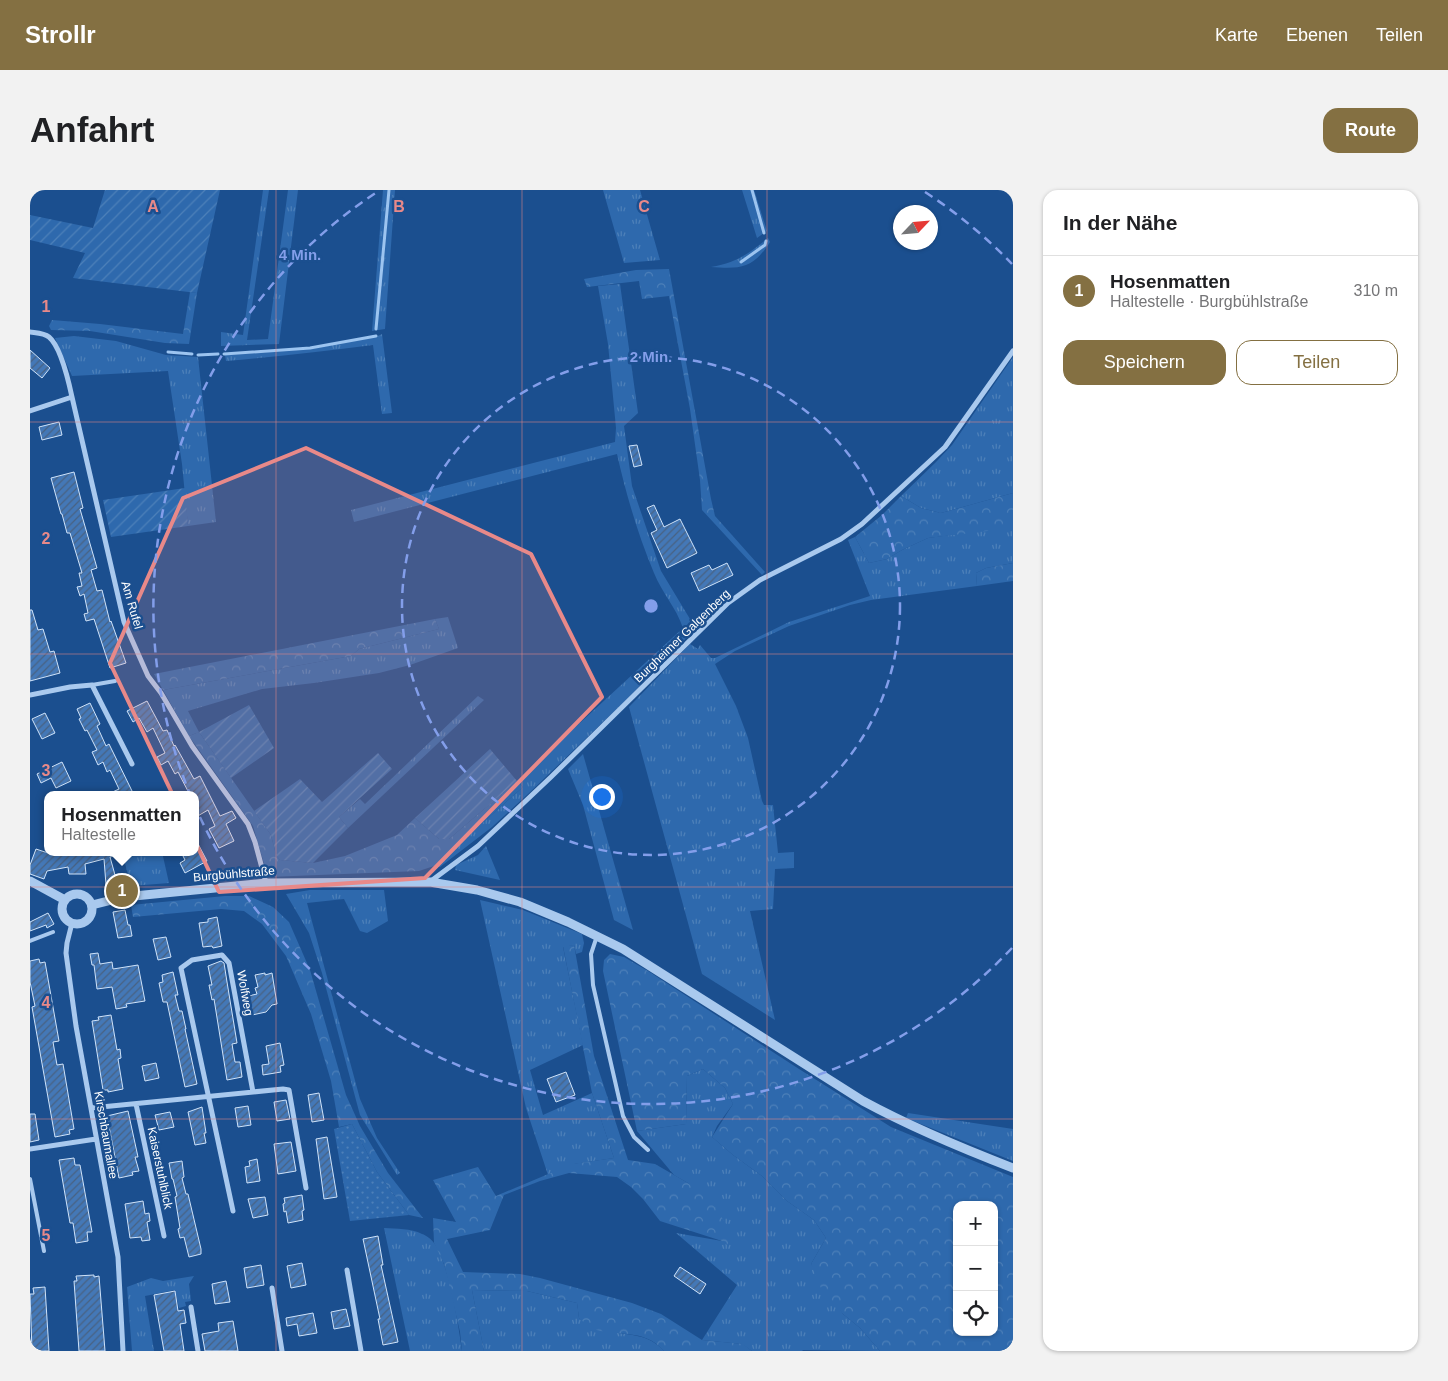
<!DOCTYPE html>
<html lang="de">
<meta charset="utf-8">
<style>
:root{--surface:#fff;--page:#f2f2f2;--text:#202124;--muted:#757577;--line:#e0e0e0;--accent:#847042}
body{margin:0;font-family:Helvetica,sans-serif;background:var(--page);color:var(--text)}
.controls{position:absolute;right:15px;bottom:15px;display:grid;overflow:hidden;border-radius:10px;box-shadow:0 1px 4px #0004}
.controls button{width:45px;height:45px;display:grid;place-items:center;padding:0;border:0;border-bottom:1px solid var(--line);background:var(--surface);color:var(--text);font:25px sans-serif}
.compass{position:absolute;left:863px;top:15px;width:45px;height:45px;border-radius:50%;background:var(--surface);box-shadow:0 1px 4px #0004;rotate:64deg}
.you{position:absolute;left:571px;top:606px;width:18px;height:18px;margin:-12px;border:4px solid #fff;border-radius:50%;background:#1a73e8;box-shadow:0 0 0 8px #1a73e833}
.badge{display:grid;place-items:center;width:32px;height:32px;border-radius:50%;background:var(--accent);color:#fff;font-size:16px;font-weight:700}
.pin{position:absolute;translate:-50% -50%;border:2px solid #fff;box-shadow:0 1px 5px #0006}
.popup{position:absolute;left:14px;top:601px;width:155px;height:65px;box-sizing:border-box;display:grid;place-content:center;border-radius:10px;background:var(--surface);filter:drop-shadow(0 1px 4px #0005);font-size:16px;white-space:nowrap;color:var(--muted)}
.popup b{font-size:19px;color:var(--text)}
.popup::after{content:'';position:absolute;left:50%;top:100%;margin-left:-10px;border:10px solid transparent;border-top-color:var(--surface)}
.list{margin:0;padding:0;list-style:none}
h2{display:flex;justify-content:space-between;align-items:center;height:65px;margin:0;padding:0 20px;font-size:21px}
h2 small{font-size:16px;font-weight:400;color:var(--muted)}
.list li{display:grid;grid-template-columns:32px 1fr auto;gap:15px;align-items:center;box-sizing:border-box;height:70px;padding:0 20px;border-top:1px solid var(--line)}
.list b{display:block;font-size:19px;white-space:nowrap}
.list p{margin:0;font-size:16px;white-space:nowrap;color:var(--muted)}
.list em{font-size:16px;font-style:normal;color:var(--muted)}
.actions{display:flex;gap:10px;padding:15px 20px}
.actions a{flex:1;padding:11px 0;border:1px solid var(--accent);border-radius:15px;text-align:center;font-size:18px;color:var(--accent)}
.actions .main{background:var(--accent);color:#fff}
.icon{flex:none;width:28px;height:28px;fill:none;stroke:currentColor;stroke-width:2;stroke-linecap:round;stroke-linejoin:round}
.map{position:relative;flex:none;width:983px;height:1161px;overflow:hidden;border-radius:15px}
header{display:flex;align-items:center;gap:30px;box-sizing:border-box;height:70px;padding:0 25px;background:var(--accent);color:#fff}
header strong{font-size:24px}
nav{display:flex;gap:28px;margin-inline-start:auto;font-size:18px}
.intro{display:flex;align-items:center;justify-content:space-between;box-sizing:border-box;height:120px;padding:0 30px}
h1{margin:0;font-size:35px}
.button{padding:12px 22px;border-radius:15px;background:var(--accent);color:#fff;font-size:18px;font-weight:700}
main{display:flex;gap:30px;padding:0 30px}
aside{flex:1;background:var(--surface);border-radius:15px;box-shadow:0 1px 4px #0004}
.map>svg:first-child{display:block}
</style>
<header>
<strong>Strollr</strong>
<nav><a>Karte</a><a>Ebenen</a><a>Teilen</a></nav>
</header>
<div class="intro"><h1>Anfahrt</h1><a class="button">Route</a></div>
<main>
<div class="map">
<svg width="983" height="1161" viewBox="0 0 983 1161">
<defs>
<pattern id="grass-tufts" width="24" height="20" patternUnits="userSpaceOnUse" patternTransform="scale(1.25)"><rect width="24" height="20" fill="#2e69ad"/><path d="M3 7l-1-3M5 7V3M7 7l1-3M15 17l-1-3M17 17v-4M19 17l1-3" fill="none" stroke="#4d80b9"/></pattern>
<pattern id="forest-crowns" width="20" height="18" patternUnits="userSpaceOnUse" patternTransform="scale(1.25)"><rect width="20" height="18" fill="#2e69ad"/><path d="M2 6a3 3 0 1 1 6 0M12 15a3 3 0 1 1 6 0" fill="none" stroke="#4d80b9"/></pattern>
<pattern id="park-dots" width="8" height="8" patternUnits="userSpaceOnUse" patternTransform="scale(1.25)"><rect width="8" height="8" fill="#2e69ad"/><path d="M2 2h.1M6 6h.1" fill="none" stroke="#4d80b9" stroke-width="1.8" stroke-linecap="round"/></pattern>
<pattern id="garden-furrows" width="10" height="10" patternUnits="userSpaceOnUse" patternTransform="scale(1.25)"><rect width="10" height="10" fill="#2e69ad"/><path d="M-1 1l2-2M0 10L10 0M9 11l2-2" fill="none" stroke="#4d80b9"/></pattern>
<pattern id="building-hatch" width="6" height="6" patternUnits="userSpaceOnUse" patternTransform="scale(1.25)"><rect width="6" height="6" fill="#4478b7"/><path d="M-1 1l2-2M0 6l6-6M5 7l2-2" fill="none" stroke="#486282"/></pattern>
</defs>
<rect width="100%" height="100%" fill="#1b4f8f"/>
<!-- grass -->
<path fill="url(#grass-tufts)" d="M233 0H239L217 150 238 149 258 0H268L249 154 191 156V142L213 145Z
M353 0H365L355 139 342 141Z
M573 0H610L630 70 594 73Z
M712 0H724L737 41 727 48Z
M738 48 740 52C723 79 710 79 681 77 706 73 718 64 738 48Z
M590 94 608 223 594 236 602 296 631 381 660 429 662 442 596 510 498 604 462 637 410 677 404 676 493 597 487 591 653 438C646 417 632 403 624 383 608 345 596 304 587 264L324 332 321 320 585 252 586 238 578 154 568 96Z
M352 144 362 223 352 224 343 155C293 161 246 167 196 171L195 165 280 159 346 147Z
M44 146 86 151 136 165 168 167 186 332 158 336 152 274 138 181 42 186 25 148Z
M983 167V303L911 323 891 318 871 306 906 272 922 255Z
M979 337 983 338V373L956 378 946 383 947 396 841 410 820 415 759 436 705 461 685 474 706 516 718 548 732 611 734 615H743L748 663 764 662V678L745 679 743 719 720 721 745 830 672 784 599 517 660 454 668 459 670 455 681 468H685L759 432 840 406 818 350 825 347 839 373 857 369 872 360 898 348Z
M418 427 428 458 380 475 349 483 284 493 232 499 158 521 169 542 159 546 133 500 321 466 329 459 409 439 405 429Z
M448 506 454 510 318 638 309 627 330 609 335 614Z
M553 564 603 740 584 730 553 615 538 579Z
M456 656 470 690 425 680 426 675 448 665Z
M92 662H132L139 693 101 696Z
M280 700H354L358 731 337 743 330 741 314 709 277 713 330 909 347 948 370 983 367 985 330 925 292 783 279 743 256 704Z
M450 710 493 720 552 744 554 753 552 762 546 764 544 755 533 757 553 855 500 880 513 925 562 903 584 968 544 974 518 985 496 918Z
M673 879 695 898 703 914 687 936 682 947 703 965 732 986 757 1011 784 1030 796 1048 781 1074 813 1124 830 1138 850 1161 773 1160 772 1161H722L712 1154 672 1150 707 1095 646 1043 692 1051 658 993 644 985 607 941 656 934 657 886Z
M878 923 983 939V971L876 928Z
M354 1038C366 1039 381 1038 392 1044 396 1045 402 1050 404 1053 418 1071 429 1137 432 1161H380Z
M164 1086 159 1094 161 1111 155 1112 156 1116 149 1118 145 1100 115 1106 124 1161H102L97 1097 121 1088 133 1091Z
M442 1100 497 1101 547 1113 549 1128C558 1133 568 1139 579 1141 600 1146 618 1143 634 1161H454Z"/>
<!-- forest -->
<path fill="url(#forest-crowns)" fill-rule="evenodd" d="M639 79 681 309 685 326 735 382 732 385 672 320 670 290 660 219 639 106 612 109 609 91 557 97 554 89 606 80Z
M160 102 167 103 159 154 135 153 60 141 21 140 19 136 22 130 70 134 153 144Z
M983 303V338L898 348 872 360 857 369 839 373 825 347 852 325 871 306 891 318 911 323Z
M983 373V391L947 396 946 383 956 378Z
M405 429 409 439 329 459 321 466 133 500 124 484Z
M169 542 241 645 246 665 250 670 283 673 315 666 367 645 385 628 409 649H419L487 591 493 597 404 676 389 681 238 687 223 636 159 546Z
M195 706H219L243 717 259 732 280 780 316 905 330 936 358 983 393 1028 379 1025 347 982 322 934 309 937 301 891 281 824 256 766 232 734 214 721 191 719 103 727 101 715Z
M544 755 564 866 598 970 625 974 658 993 685 1017 705 1048 697 1055 692 1051 630 1031 613 1009 601 997 587 987 539 983 510 991 474 1005 460 1040 417 1049 433 1082 490 1084 510 1088 602 1113 631 1124 672 1150 713 1154 722 1161H634C613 1137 587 1148 561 1138 557 1136 553 1131 549 1128L547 1113 497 1101 442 1100 454 1161H432L430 1142 418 1090 414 1074 404 1053 403 1028 426 1032 403 990 448 977 466 1006 542 974 584 968 562 903 533 756Z
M580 764 594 767 618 781 769 879 861 937 983 987V1161H850L830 1138 813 1124 791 1098 781 1074 796 1048 784 1030 757 1011 732 986 703 965 682 947 703 914 695 898 673 879 657 886 656 934 607 941 573 781 574 770ZM927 1015H964V1142H927Z"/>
<!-- park -->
<path fill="url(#park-dots)" d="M322 934 347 982 379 1025 320 1031 304 939Z"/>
<!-- garden -->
<path fill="url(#garden-furrows)" d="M75 0H190L167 103 43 88 55 63 0 50V25L63 38Z
M155 298 158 336 81 347 73 310Z
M219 515 244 558 201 588 169 542Z
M460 559 487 591 419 649H409L385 628Z
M348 563 362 579 309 627 318 638 283 673 250 670 246 665 241 645 224 621 270 589 292 612Z"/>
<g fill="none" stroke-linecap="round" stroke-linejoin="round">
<!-- stream -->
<path stroke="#9cc4f0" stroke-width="3" d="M722 0 734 43
M711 72 735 55 736 51
M346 139 359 0
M138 162 162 164
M194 164 280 158 346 146
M168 165 188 164"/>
</g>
<!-- building -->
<path fill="url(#building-hatch)" stroke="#cfe3fa" d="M0 160 20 178 12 188 0 178Z
M29 232 32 245 12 250 9 237Z
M607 255 612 275 604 277 599 256Z
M44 282 53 318 50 319 67 378 61 380 67 401 72 400 80 432 81 431 96 473 80 478 64 429 56 431 54 424 58 423 54 404 50 406 47 397 52 396 49 383H52L40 343H37L32 324H31L21 288Z
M624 315 634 337 650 329 667 363 637 378 621 343 627 340 617 318Z
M697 373 703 385 669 401 661 383 679 375 682 380Z
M0 420H2L8 440 13 439 20 462 24 461 30 483 0 491Z
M117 511 133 541 137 540 144 556 145 555 164 589 170 586 190 626 202 621 206 628 196 634 204 651 189 658 179 639 185 636 178 620 166 627V605H160L148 582 145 584 138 571 131 575 127 567 135 563 123 538 117 542 109 528 103 532 97 521Z
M60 513 70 534 67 536 76 556 79 554 104 605H76L89 599 80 580 77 582 73 572 68 575 62 562 67 560 57 540 55 541 49 529 51 528 47 519Z
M15 523 25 543 12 549 2 529Z
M32 572 41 591 26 598 21 588 11 593 7 584Z
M166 650 177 671 155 683 150 673 155 670 151 662H166Z
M6 659 15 662H88V665L80 667 85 685 84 695H76L74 669 55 674 56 684H39L38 677 17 681 14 689 0 684V675Z
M95 720 98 735H100L102 746 88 748 83 722Z
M18 723 24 734 17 738 16 735 0 741V732Z
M187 727 192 756 183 758 182 756 173 757 169 733 178 732V729Z
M136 747 141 767 128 770 123 749Z
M68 763 70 774 82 772 83 779 108 775 115 811 96 814 97 817 86 819 82 797 67 799 64 775H62L60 764Z
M9 769 10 773 15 772 29 851 23 852 27 875 33 874 44 939 39 940 40 944 25 947 2 817 5 816 0 792V771Z
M191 771 194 773 197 792 207 853 202 854 205 872H210L212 887 197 890 184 809 182 810 179 795H182L178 776Z
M143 782 148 805H145L149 821H152L156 839H155L167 894 155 897 137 812H133L129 793 133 792 132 785Z
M235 783V785L242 783 247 814 242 815 236 822 222 825 218 806 227 804 225 798 228 797 225 785Z
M81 825 87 860 90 859 91 868 88 869 93 899 78 902V900H73L62 831 69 830 68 827Z
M250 853 254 875 250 876 251 882 233 885 232 875 239 874 236 856Z
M126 873 129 888 115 891 112 876Z
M536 882 545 905 526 912 517 889Z
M289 903 294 930 282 932 278 905Z
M256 910 260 929 247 931 244 912Z
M218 916 221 935 208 937 205 918Z
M172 917 176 943H174L176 953 165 955 158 922Z
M98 921 108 967H105L109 981 102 982 103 985 89 988 77 926Z
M140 922 144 937 129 940 125 925Z
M0 924H5L9 950 0 952Z
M297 947 307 1007 294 1009 286 949Z
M261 952 266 981 248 984 244 954Z
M44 968 45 975H50L62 1042H57L58 1051 46 1053 43 1033H40L29 970Z
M227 969 230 991 217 993 215 977 220 976 219 971Z
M152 971 154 987 152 988 156 1004H158L171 1059V1064L159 1067 154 1047 150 1048 148 1039 150 1038 145 1007 147 1006 143 989H142L139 973Z
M272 1005 274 1020 272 1021 273 1030 258 1033 256 1021 254 1022 253 1014 255 1013 254 1008Z
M235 1007 238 1025 223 1028 218 1009Z
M113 1011 115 1024 119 1023 120 1031 117 1032 120 1050 112 1051 111 1047 100 1048 95 1014Z
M348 1046 353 1075H351L368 1152 353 1155 348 1129H350L333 1049Z
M272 1073 276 1095 261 1098 257 1076Z
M231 1075 234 1095 217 1098 214 1078Z
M650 1077 676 1094 670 1104 644 1086Z
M64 1085V1087L69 1086 75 1161H49L44 1091H47L46 1086Z
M196 1091 200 1112 185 1114 182 1094Z
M15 1097 19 1161H2L0 1104H4L3 1098Z
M145 1101 148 1121 154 1120 156 1133 150 1134 154 1161H134L124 1105Z
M316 1119 320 1136 304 1139 301 1122Z
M283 1123 287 1143 269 1146 267 1134 257 1136 256 1128Z
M203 1131 208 1161H175L172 1144 189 1141 188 1133Z"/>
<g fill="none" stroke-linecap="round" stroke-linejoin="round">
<!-- service -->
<path stroke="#a9c9ee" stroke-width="4" d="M62 495 85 491
M567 746 561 764 563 795 593 926 604 947 618 960
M0 751 23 742
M0 989 14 1061"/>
<!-- minor -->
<path stroke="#a9c9ee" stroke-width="5" d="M0 142C7 143 14 143 19 147 31 157 39 193 42 207L94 432 118 486 131 503 162 556 218 634 225 652 236 693
M0 221 42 207
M0 505 40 497 62 495 102 574
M401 691 448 656 521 587 698 413 730 390 811 349 832 334 915 257 983 161
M42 733 37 753 36 763 46 836 88 1067 93 1161
M106 914 134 1046
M61 918 253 899 259 900 276 998
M0 959 66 949
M203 1021 151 778 162 770 192 765 199 773 223 902
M317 1080 331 1161
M242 1098 252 1161
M161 1117 168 1161"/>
<!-- tertiary -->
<path stroke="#a9c9ee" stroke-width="9" d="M0 691 35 710
M32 719a15 15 0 1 1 30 0a15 15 0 1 1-30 0Z
M62 715 94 707 236 693 400 692 447 700 490 712 538 732 593 759 833 911C881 937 931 958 983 978"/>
</g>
<!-- marked area -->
<path fill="#e88989" fill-opacity="0.2" stroke="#e88989" stroke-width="4" stroke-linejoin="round" d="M276 258 501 364 572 507 395 688 189 702 80 473 153 308Z"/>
<!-- grid -->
<path fill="none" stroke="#e88989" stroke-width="1" stroke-opacity="0.55" d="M246 0V1161M492 0V1161M737 0V1161M0 232H983M0 464H983M0 697H983M0 929H983"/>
<!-- distance rings -->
<g fill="none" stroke="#839eea" stroke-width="2.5" stroke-dasharray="9 6">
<circle cx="621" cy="416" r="249"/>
<path d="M982 758A497 497 0 1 1 347 2M895 2A497 497 0 0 1 982 74"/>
</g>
<g text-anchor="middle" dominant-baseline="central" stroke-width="5" stroke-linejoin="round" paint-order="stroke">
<!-- street labels -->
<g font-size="12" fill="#fff" stroke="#1b4f8f">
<text transform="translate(102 415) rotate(74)">Am Rufel</text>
<text transform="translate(652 446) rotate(-44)">Burgheimer Galgenberg</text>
<text transform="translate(204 684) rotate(-5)">Burgbühlstraße</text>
<text transform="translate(215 803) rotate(80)">Wolfweg</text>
<text transform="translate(76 945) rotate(80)">Kirschbaumallee</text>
<text transform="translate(130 978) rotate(78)">Kaiserstuhlblick</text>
</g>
</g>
<g font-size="16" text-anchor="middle" font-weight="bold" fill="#e88989" stroke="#1b4f8f" stroke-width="5" stroke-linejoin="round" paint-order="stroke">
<text x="123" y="22">A</text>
<text x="369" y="22">B</text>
<text x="614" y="22">C</text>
<text x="16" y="122">1</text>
<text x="16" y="354">2</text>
<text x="16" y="586">3</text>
<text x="16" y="818">4</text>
<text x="16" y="1051">5</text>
</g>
<circle cx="621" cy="416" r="8" fill="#839eea" stroke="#1b4f8f" stroke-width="2.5"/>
<g font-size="15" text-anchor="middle" font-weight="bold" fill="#839eea" stroke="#1b4f8f" stroke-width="5" stroke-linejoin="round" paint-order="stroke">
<text x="270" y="70">4 Min.</text>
<text x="621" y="172">2 Min.</text>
</g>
</svg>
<div class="controls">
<button>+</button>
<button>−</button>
<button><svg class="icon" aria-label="locate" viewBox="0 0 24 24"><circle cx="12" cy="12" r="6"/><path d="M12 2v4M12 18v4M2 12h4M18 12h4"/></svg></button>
</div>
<svg class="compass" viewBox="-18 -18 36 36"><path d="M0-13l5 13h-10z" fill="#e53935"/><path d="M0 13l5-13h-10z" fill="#757577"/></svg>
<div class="you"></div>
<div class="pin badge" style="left:92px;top:701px">1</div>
<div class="popup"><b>Hosenmatten</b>Haltestelle</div>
</div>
<aside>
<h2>In der Nähe<small></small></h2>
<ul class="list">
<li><span class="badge">1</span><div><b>Hosenmatten</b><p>Haltestelle · Burgbühlstraße</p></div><em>310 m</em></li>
</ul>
<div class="actions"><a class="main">Speichern</a><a>Teilen</a></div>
</aside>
</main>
